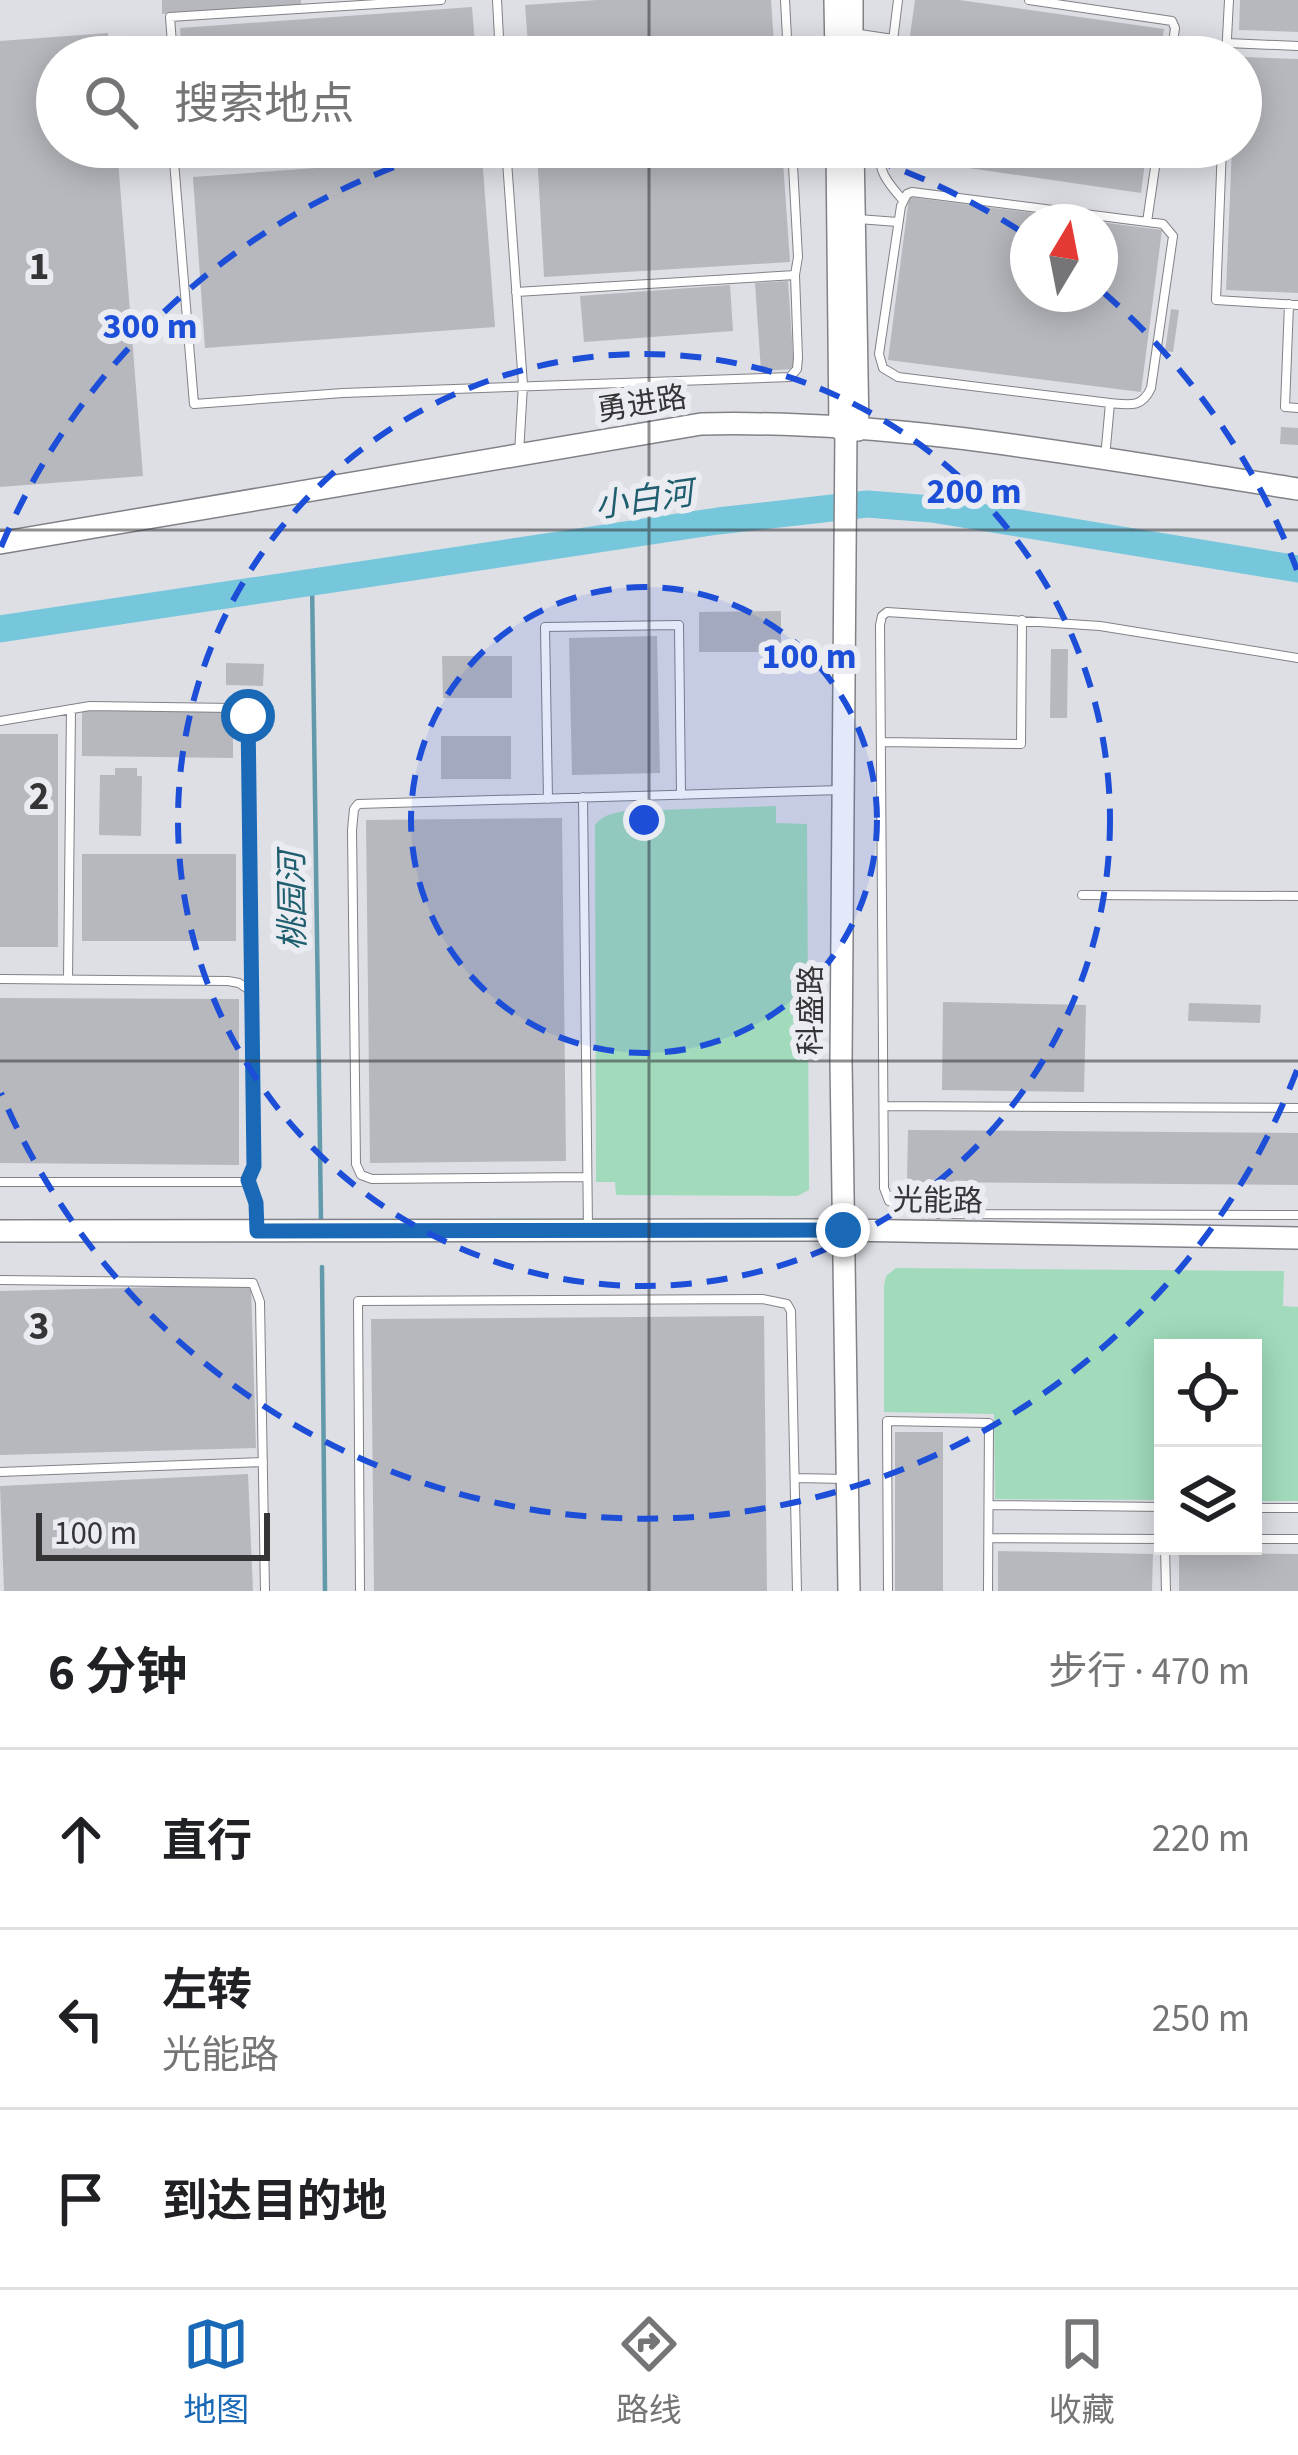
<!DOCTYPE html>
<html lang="zh">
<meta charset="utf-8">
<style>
:root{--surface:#fff;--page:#f6f6f6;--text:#202124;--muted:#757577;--line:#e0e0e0;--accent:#1969b7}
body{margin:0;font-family:"Source Sans 3","Noto Sans SC",sans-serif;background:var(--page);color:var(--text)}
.controls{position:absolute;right:36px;bottom:36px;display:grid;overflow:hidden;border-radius:0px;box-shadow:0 6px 30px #0003}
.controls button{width:108px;height:108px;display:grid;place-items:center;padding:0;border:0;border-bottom:3px solid var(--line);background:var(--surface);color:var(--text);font:60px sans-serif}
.compass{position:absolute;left:1010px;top:204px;width:108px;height:108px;border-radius:50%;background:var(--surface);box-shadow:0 6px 30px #0003;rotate:10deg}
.scale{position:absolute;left:36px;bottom:30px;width:234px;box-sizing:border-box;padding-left:12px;border:6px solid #353538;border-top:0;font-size:33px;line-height:42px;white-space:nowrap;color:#353538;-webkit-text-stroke:9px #ebecf2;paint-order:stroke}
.stop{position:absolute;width:36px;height:36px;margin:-27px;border:9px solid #1969b7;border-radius:50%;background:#fff}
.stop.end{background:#1969b7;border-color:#fff;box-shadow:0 3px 12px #0008}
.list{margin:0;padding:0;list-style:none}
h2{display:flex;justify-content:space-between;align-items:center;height:156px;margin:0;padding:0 48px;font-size:51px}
h2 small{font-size:39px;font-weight:400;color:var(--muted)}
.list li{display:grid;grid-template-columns:78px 1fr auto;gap:36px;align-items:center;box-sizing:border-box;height:180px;padding:0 48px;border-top:3px solid var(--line)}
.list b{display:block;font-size:45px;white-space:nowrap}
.list p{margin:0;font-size:39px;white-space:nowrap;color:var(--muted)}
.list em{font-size:39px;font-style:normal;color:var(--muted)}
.icon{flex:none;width:66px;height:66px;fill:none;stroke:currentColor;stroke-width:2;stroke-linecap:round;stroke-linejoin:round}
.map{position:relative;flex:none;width:1298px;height:1591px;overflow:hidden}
.search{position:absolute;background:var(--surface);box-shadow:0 6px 30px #0003;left:36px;right:36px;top:36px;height:132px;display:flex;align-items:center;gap:30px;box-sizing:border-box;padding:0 42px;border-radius:66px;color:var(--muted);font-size:45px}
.sheet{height:696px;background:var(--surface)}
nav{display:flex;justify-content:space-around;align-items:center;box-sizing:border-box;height:168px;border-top:3px solid var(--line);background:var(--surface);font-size:33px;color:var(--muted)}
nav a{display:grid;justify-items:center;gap:6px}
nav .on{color:var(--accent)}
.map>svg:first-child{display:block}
</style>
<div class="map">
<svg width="1298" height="1591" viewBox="0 0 1298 1591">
<rect width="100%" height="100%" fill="#dddfe5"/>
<!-- green -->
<path fill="#a1dbbc" d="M776 806V823L807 824 809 1190 797 1196 616 1195 615 1182H596L595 825C603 815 612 813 625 811Z
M896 1268 1284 1271 1283 1306 1298 1307V1501H1253V1348H1163V1500L995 1499 994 1414 884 1412V1286L886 1276Z"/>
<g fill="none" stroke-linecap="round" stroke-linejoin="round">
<!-- stream -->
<path stroke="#629aab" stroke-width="4.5" d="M312 582 321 1219
M322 1267 325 1591"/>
<!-- river -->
<path stroke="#76c6dc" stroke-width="27" d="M0 629 718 521 867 504 932 509 1298 569"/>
</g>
<!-- building -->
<path fill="#b6b8bd" d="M162 0H301V6L162 14Z
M597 0H771L775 57H529L525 5Z
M915 0H959L1164 29 1160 57H907Z
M1240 0H1298V32L1239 30Z
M472 7 476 57H182L180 28Z
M108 33 110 57H57V147H117L143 476 0 487V41Z
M1241 57 1298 59V293L1226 290 1232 147H1241Z
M624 147H782L790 262 544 277 537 152Z
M894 147H1147L1141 193 893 157Z
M482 156 495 327 205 348 193 177Z
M909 197 1080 219V222H1028V294H1100V222L1162 230 1141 392 888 360Z
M788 281 794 369 761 371 755 283Z
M730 285 733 331 584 342 580 296Z
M1171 309 1179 310 1173 352 1165 351Z
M1281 427 1298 428V445L1280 444Z
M781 611V652H699V612Z
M657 636 660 773 572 775 569 638Z
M1051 649H1068L1067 718H1050Z
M442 656H512V698H443Z
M226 663 264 664 263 686 226 685Z
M82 710 233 712V758L82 756Z
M0 734H58V947H0Z
M441 736H511V779H441Z
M115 768H137V776H142L141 836 99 835 100 775H115Z
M562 818 566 1161 370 1163 366 820Z
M82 854H236V941H82Z
M0 998 239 999V1165L0 1163Z
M943 1002 1086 1005 1084 1092 942 1090Z
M1189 1003 1261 1005 1260 1023 1188 1021Z
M908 1130 1298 1133V1185L907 1182Z
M251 1285 256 1448 0 1455V1291Z
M764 1316 767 1591H374L371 1319Z
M895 1432H943V1591H895Z
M248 1474 253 1591H4L0 1486Z
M998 1551 1153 1554 1152 1591H998Z
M1179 1553 1298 1554V1591H1179Z"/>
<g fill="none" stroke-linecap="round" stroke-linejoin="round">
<!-- lane casing -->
<g stroke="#808287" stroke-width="10">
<path id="lane" d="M497 0 500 57
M785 0 788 57
M1029 0 1172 21 1175 28 1171 57
M853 33 893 39
M1227 43 1298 46
M173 57 170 17 441 0
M891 57 898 0
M1226 57 1229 0
M179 147 180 161
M352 147 174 161 194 404 343 393 790 377 797 369 798 358 795 275 798 257 792 147
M506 147 523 385 519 453
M880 147C877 170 887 182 902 199
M1222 147 1216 300 1298 305
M858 219 898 222
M1147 222 1158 147
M516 292 795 275
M1289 304 1285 407 1298 408
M1105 458 1110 403C1130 405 1142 408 1151 388L1173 236 1163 224 912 192 907 194 901 206 879 354 883 368 898 377 1110 403
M1298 658 1100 626 887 612 882 616 880 625 884 1188 889 1201 914 1212 931 1214 1298 1215
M0 721 90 706 234 708 248 716 252 990
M881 742 1021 744 1022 620
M583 797 588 1228
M548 799 545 627 679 625 681 795
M1082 895 1298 896
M0 979 228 981 239 983 252 992 254 1166 248 1180 241 1182H0
M68 979 71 709
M884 1106 1298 1108
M587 1177 372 1179 361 1175 356 1164 352 830 354 809 358 804 841 790
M248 1180 256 1203 257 1226
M0 1280 253 1283 260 1302 265 1591
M0 1472 263 1462
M796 1478 846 1479
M989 1505 1163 1507
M1253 1508H1298
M989 1538 1163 1539
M1253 1539H1298
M1165 1546 1166 1591
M360 1591 358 1301 762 1299 787 1304 791 1311 797 1591
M888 1591 887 1421 989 1423 988 1591"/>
</g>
<!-- secondary casing -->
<g stroke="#808287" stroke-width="24">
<path id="secondary" d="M835 0 836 57
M852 0V57
M837 147 840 429
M853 147 858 430
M846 429 841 1061 849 1591
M0 543 701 424C901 419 1101 459 1298 489
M0 1231 843 1230 1298 1238"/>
</g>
<!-- lane -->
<use href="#lane" stroke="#fff" stroke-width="8"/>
<!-- secondary -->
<use href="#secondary" stroke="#fff" stroke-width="21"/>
</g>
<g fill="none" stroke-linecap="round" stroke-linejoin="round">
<!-- route -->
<path stroke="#1969b7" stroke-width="15" d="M248 716 254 1166 248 1180 256 1203 257 1231 843 1230"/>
</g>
<!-- grid -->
<path fill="none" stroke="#353538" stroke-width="3" stroke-opacity="0.55" d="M649 0V57M649 147V1591M0 530H1298M0 1061H1298"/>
<!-- distance rings -->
<circle cx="644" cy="820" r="233" fill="#1d4ed8" fill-opacity=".12"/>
<g fill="none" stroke="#1d4ed8" stroke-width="6" stroke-dasharray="21 15">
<circle cx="644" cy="820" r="233"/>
<circle cx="644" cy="820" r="466"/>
<path d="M1297 1070A699 699 0 0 1 1 1093M1 547A699 699 0 0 1 451 148M837 148A699 699 0 0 1 1025 234M1103 292A699 699 0 0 1 1297 570"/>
</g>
<g text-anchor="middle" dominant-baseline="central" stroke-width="12" stroke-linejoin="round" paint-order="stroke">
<!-- street labels -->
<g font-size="30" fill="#353538" stroke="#ebecf2">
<text transform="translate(642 404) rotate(-9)">勇进路</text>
<text transform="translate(811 1010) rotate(-90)">科盛路</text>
<text transform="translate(938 1201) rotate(1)">光能路</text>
</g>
<!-- water labels -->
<g font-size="33" font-style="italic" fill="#1e5e6e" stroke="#ebecf2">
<text transform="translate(644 500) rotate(-8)">小白河</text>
<text transform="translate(293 901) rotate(-91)">桃园河</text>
</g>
</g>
<g font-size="39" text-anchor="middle" font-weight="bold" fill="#353538" stroke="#ebecf2" stroke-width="12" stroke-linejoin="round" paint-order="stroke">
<text x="39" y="279">1</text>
<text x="39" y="809">2</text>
<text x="39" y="1339">3</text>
</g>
<circle cx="644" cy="820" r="18" fill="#1d4ed8" stroke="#ebecf2" stroke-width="6"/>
<g font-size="36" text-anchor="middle" font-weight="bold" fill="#1d4ed8" stroke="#ebecf2" stroke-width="12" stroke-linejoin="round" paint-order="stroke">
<text x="150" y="338">300 m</text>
<text x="974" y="503">200 m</text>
<text x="809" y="668">100 m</text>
</g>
</svg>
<div class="controls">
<button><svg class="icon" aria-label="locate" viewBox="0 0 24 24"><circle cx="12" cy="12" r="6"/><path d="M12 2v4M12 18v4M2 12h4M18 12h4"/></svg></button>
<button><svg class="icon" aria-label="layers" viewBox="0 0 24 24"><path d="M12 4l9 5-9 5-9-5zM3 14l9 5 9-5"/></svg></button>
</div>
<svg class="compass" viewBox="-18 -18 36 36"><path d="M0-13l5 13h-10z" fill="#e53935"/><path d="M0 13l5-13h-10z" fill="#757577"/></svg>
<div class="scale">100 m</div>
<div class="stop" style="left:248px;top:716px"></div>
<div class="stop end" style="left:843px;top:1230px"></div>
<div class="search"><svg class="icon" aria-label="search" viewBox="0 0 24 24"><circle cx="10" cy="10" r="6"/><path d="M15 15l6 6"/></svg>搜索地点</div>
</div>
<section class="sheet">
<h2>6 分钟<small>步行 · 470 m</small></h2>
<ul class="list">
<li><svg class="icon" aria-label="ahead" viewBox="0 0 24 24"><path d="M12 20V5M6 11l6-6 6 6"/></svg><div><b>直行</b></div><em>220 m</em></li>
<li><svg class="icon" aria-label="left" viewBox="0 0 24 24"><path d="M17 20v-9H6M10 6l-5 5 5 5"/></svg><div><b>左转</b><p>光能路</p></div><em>250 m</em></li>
<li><svg class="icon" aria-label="arrive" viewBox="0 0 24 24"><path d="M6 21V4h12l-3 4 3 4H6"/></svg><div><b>到达目的地</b></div></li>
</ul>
</section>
<nav>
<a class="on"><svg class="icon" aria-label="map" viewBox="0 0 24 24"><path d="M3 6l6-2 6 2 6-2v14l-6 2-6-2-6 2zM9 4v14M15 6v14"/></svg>地图</a>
<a><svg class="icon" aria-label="directions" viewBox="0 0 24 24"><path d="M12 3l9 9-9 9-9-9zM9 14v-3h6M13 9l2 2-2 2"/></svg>路线</a>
<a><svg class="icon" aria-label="saved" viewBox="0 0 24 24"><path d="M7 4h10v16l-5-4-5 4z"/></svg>收藏</a>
</nav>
